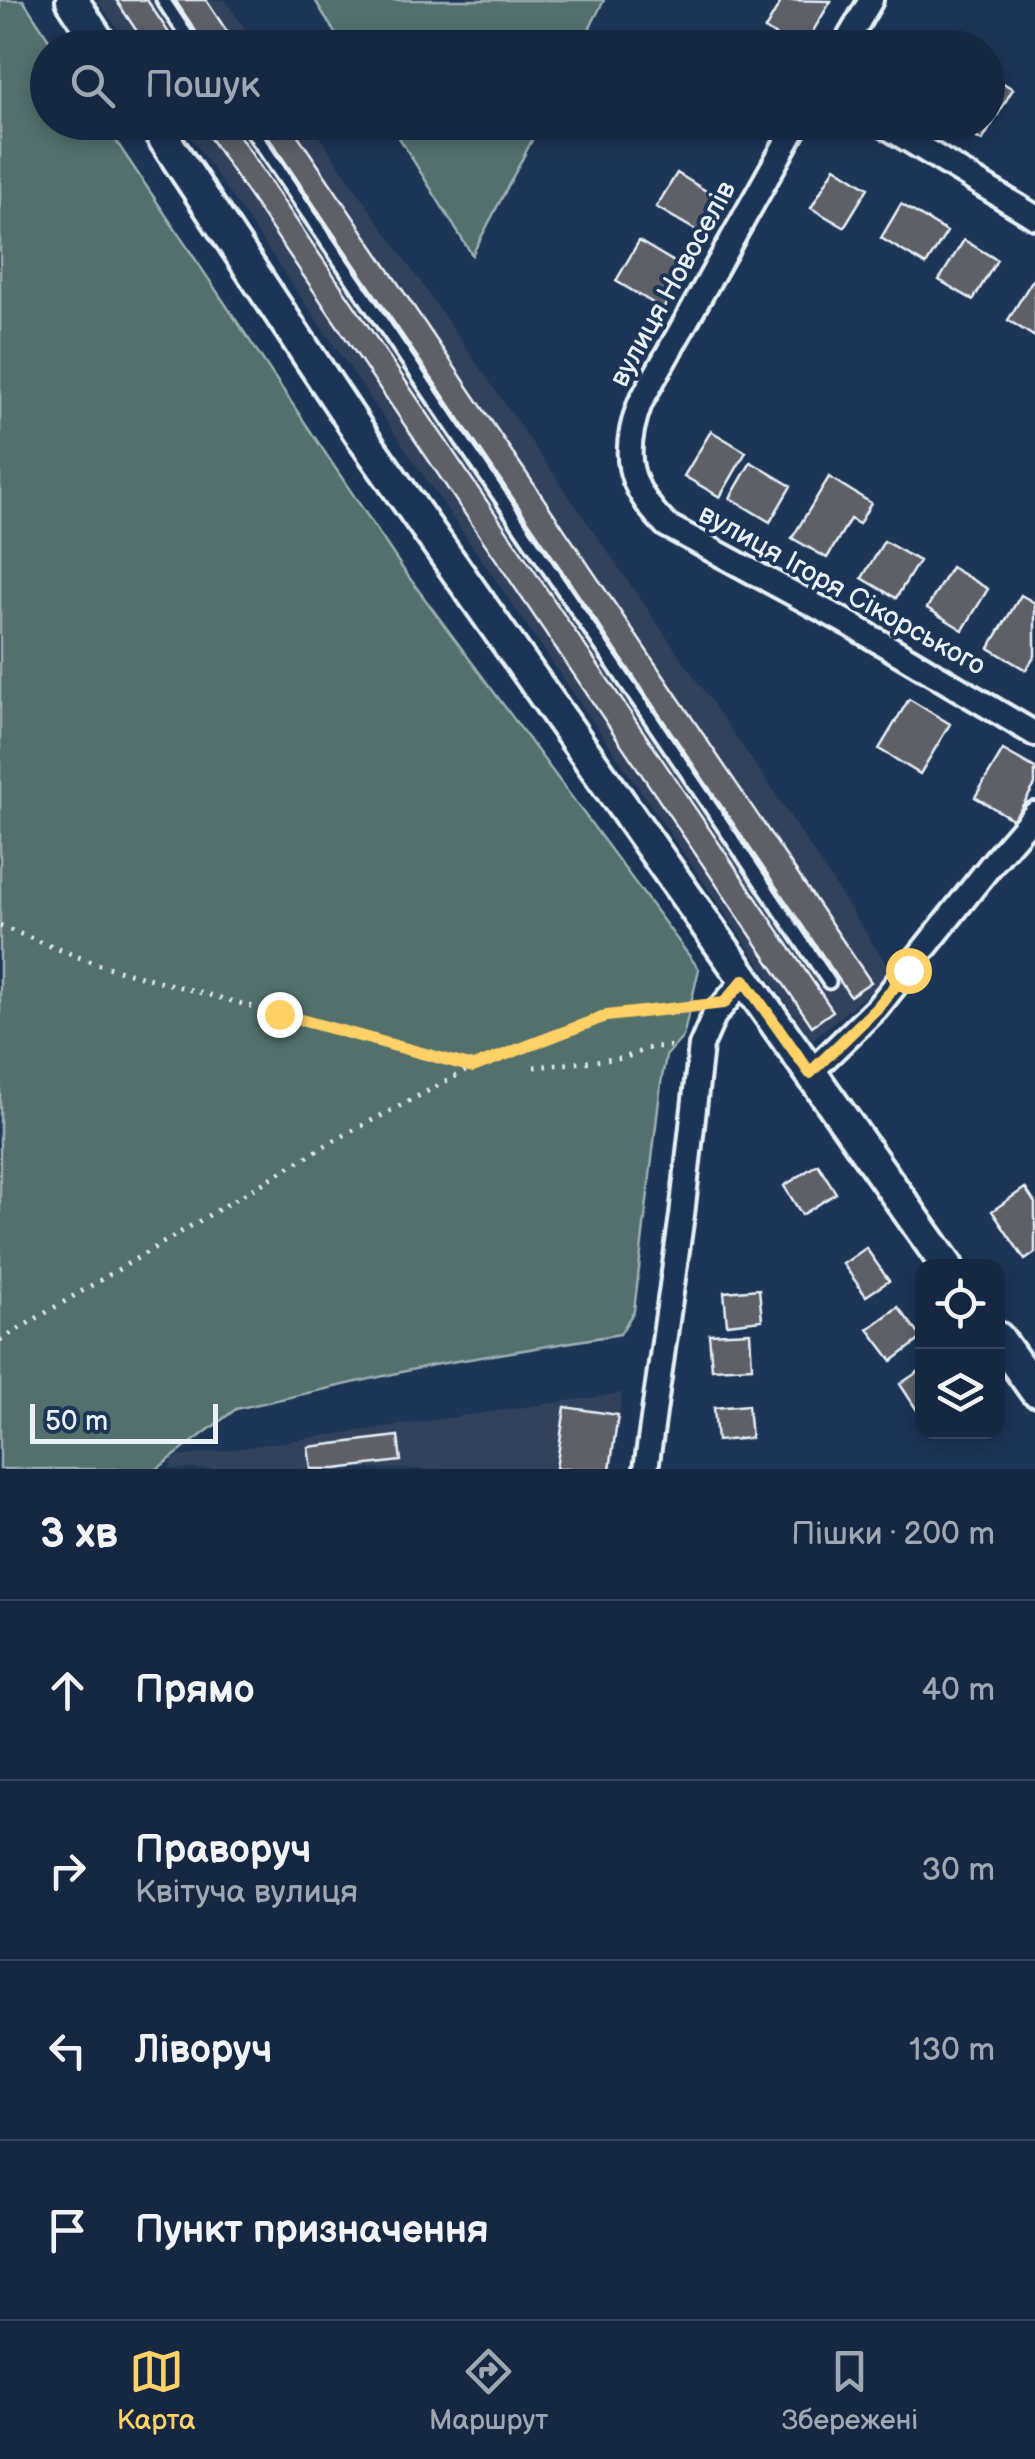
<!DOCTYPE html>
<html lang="uk">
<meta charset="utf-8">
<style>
:root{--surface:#162841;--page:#23344c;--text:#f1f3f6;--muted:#9ea6b1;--line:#35445a;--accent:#ffd166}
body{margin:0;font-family:"Balsamiq Sans",sans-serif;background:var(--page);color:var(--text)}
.controls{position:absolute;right:30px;bottom:30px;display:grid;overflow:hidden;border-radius:20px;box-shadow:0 5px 15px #0003}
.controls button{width:90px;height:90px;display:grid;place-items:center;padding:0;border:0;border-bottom:2px solid var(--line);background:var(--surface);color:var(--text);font:50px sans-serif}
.scale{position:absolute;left:30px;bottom:25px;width:188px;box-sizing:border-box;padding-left:10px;border:5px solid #e8f1f8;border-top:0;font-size:28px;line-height:35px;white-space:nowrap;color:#e8f1f8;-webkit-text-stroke:8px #1d3557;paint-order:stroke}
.stop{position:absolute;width:30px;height:30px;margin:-22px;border:8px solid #ffd166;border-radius:50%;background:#fff}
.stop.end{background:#ffd166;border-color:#fff;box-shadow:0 2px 10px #0008}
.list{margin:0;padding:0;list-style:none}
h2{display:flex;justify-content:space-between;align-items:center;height:130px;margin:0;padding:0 40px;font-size:42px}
h2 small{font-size:32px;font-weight:400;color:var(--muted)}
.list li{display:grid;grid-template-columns:65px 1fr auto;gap:30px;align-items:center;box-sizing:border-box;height:180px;padding:0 40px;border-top:2px solid var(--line)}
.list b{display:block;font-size:38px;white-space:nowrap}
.list p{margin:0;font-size:32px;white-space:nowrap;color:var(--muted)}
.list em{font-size:32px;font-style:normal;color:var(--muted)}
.icon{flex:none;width:55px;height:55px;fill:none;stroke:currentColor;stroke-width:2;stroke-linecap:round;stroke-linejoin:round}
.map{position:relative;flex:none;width:1035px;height:1469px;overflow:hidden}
.search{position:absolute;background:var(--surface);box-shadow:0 5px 15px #0003;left:30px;right:30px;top:30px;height:110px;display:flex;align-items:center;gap:25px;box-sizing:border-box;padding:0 35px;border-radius:55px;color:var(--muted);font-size:38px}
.sheet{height:850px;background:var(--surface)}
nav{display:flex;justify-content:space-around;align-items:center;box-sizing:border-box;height:140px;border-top:2px solid var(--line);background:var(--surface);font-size:28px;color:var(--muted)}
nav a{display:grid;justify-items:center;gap:5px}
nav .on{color:var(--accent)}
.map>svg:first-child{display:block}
</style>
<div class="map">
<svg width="1035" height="1469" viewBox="0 0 1035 1469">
<rect width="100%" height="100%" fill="#1d3557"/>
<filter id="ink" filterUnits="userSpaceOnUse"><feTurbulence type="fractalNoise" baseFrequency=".01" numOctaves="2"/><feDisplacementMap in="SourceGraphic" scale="20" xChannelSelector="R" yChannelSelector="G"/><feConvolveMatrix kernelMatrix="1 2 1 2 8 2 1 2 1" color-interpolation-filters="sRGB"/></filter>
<g filter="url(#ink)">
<!-- built -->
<path fill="#30425c" d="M97 0H225L258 47H130Z
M181 123H310L775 793 892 973 812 1040Z
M622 1393 613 1469H171V1458Z"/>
<!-- green -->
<path fill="#536f6d" stroke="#9eb0b2" stroke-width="2.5" d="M0 0H23L54 47 48 48V122L104 123 405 572 699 969 683 1037 666 1056 661 1083 634 1311 620 1334 433 1365 236 1409 157 1469H0Z
M315 0H604L580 47 344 48Z
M390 123H541L472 255Z"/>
<!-- building -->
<path fill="#5e5f68" stroke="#e8f1f8" stroke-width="2.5" d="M116 0H147L179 48H148Z
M175 0H206L238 48H207Z
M782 0 831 1 803 48H795L765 29Z
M911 35 932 48H904Z
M988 74 1013 89 982 141 951 122H988Z
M199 122H230L833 1011 812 1026Z
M258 122H289L871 982 850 996Z
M835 167 868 188 844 227 811 208Z
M677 173 719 199 699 232 656 207Z
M901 204 947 232 926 265 881 238Z
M964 240 997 260 973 300 939 280Z
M639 241 686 269 663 309 616 281Z
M1033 279 1035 281V337L1008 320Z
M711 431 746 452 720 497 684 476Z
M751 462 791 486 770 522 730 498Z
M829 477 871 503 859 524 850 519 827 558 792 538Z
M884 541 919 561 896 598 862 578Z
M951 567 988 589 963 630 927 608Z
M1021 595 1035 603V656L1026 670 989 648Z
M909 699 950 724 920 774 879 749Z
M1003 750 1035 768V785L1014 820 975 797Z
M818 1164 836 1193 802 1215 784 1186Z
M1025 1188 1035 1203V1253L1025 1260 992 1211Z
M866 1248 889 1281 866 1296 843 1264Z
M759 1289 762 1320 727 1324 724 1292Z
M898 1307 922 1338 892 1361 868 1329Z
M750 1332 752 1367 712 1369 709 1334Z
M922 1369V1418L900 1384Z
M748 1405 751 1438 717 1441 714 1408Z
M565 1407 618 1415 610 1469H556Z
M398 1436 401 1461 336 1469H311L308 1447Z"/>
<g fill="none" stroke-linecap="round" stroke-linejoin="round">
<!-- service casing -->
<g stroke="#e8f1f8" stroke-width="19">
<path id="service" d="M163 0 195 48
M246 122 829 982"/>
</g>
<!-- minor casing -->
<g stroke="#e8f1f8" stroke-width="30">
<path id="minor" d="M843 48 871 0
M798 122 640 403C621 454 627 486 666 525L853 626 1035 734
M879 122 1035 217
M810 1073 877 1008 995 860 1035 814
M646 1469 682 1215 701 1046 714 1016 744 980"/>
</g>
<!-- tertiary casing -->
<g stroke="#e8f1f8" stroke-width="38">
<path id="tertiary" d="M72 0 103 48
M153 122 365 441 947 1266
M998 1338 1035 1390"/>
</g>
<!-- path -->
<path stroke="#e8f1f8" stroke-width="5" stroke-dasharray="2.5 8" stroke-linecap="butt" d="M0 926 96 964 470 1066
M534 1067 624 1058 652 1047 678 1046
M0 1340 335 1140 473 1067 605 1016 692 1007"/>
<!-- service -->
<use href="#service" stroke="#1d3557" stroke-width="11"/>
<!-- minor -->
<use href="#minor" stroke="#1d3557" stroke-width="22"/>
<!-- tertiary -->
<use href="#tertiary" stroke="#1d3557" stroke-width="30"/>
</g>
</g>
<g fill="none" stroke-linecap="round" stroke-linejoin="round" filter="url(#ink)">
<!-- route -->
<path stroke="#ffd166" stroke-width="12" d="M279 1014 473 1067 606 1016 724 1003 744 980 810 1073 877 1008 908 970"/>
</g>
<g text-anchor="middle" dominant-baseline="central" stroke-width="8" stroke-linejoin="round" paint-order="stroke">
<!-- street labels -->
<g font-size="28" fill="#e8f1f8" stroke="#1d3557">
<text transform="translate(673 284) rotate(-61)">вулиця Новоселів</text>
<text transform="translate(842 590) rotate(29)">вулиця Ігоря Сікорського</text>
</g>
</g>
</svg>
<div class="controls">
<button><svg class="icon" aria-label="locate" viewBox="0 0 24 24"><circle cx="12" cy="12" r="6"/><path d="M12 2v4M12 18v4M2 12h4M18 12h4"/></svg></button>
<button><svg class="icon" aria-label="layers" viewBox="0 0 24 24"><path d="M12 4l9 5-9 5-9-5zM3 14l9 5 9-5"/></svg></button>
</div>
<div class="scale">50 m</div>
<div class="stop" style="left:908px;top:970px"></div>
<div class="stop end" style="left:279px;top:1014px"></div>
<div class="search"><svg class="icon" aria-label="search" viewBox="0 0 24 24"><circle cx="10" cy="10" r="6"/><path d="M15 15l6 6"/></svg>Пошук</div>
</div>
<section class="sheet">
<h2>3 хв<small>Пішки · 200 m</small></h2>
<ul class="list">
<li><svg class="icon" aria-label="ahead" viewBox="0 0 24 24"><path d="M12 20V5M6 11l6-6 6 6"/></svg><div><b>Прямо</b></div><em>40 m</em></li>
<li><svg class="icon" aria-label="right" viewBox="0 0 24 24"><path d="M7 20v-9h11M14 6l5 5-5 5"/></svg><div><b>Праворуч</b><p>Квітуча вулиця</p></div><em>30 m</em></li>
<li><svg class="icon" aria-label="left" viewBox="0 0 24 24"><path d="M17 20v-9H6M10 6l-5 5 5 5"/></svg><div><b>Ліворуч</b></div><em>130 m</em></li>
<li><svg class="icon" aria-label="arrive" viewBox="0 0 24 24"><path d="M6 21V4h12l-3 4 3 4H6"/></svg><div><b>Пункт призначення</b></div></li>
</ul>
</section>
<nav>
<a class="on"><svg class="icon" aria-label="map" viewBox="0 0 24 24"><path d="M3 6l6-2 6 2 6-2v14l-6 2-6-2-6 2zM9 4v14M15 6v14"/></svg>Карта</a>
<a><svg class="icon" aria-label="directions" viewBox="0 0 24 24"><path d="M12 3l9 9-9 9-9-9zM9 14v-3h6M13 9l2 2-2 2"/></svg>Маршрут</a>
<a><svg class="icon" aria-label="saved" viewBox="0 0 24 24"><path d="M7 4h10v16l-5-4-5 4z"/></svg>Збережені</a>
</nav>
